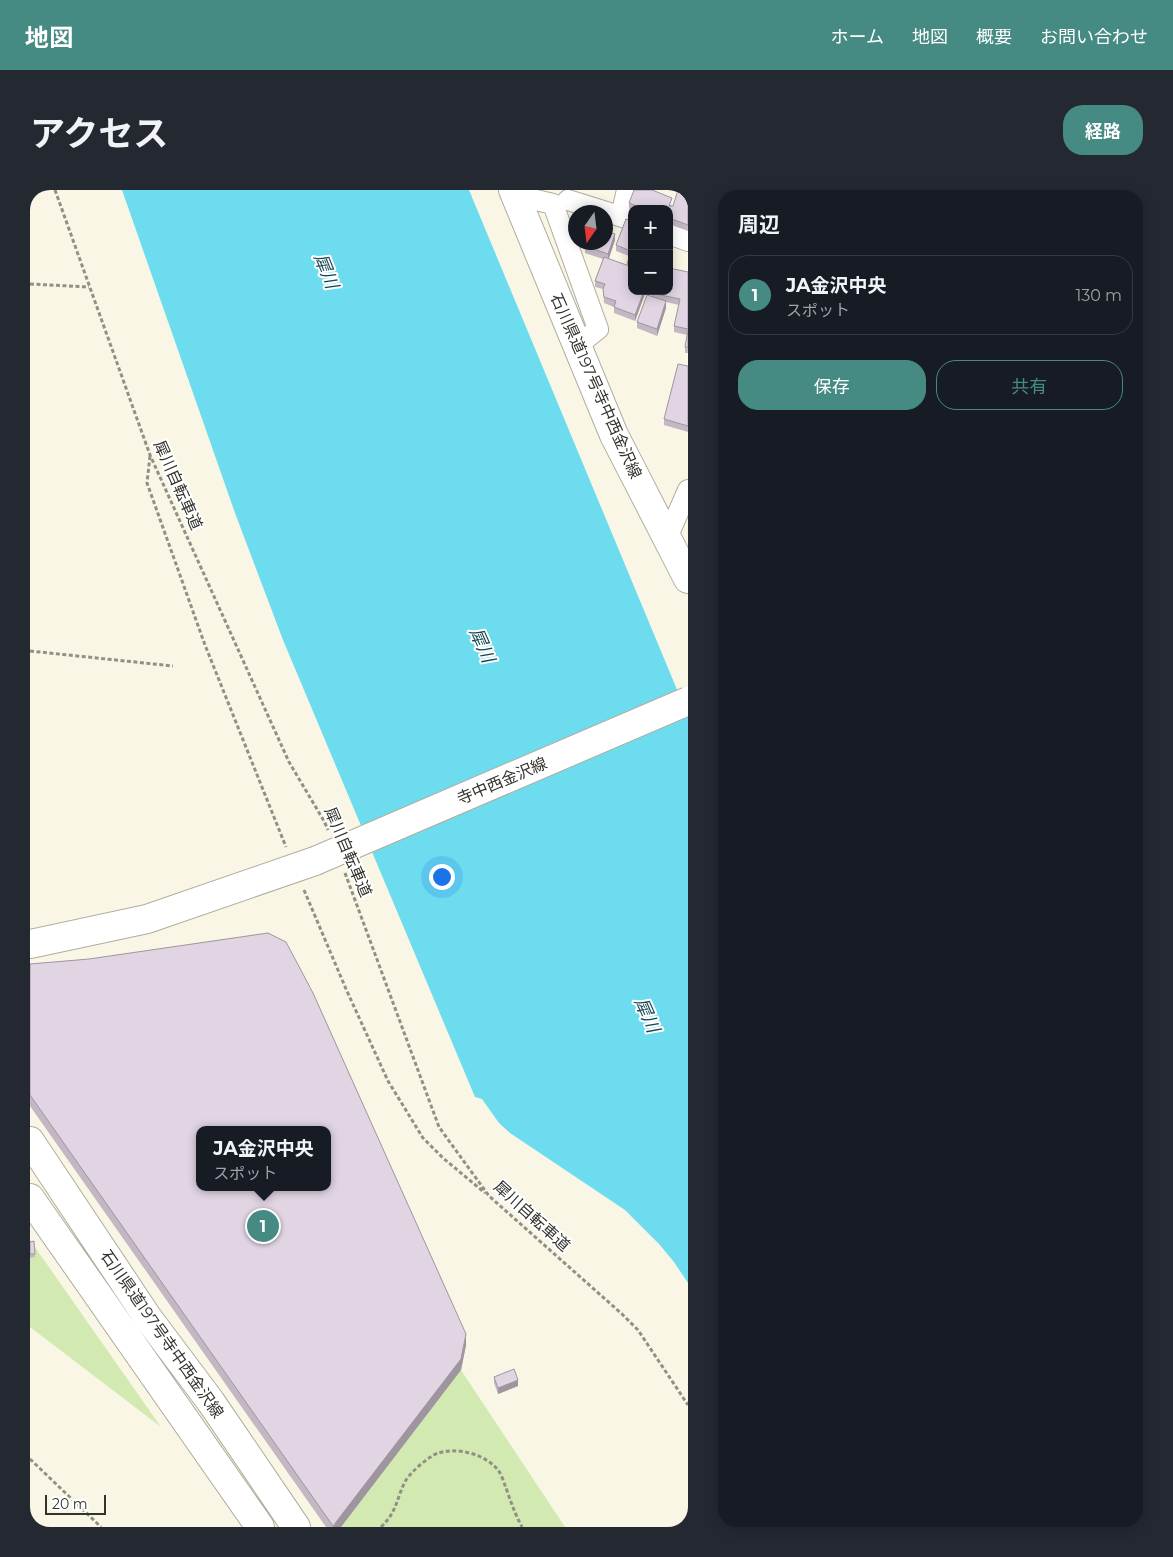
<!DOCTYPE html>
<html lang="ja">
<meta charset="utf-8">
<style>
:root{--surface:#171b24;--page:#242831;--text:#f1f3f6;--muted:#9ea1a6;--line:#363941;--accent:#458b83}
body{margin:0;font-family:Montserrat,"Noto Sans JP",sans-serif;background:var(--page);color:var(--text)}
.controls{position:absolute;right:15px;top:15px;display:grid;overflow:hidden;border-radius:10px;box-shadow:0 2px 12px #0003}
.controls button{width:45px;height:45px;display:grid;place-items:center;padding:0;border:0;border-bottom:1px solid var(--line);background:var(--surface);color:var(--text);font:25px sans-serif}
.compass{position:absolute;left:538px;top:15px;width:45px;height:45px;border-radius:50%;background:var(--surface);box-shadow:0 2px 12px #0003;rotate:194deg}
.scale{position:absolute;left:15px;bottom:12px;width:61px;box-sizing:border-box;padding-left:5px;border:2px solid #33322c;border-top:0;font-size:14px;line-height:18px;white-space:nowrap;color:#33322c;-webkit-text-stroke:4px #fff;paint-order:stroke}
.you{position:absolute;left:411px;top:686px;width:18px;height:18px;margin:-12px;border:4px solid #fff;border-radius:50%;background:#1a73e8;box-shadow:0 0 0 8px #1a73e833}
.badge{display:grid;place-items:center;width:32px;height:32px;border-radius:50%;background:var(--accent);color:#fff;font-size:16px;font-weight:700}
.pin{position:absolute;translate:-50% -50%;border:2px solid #fff;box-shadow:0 1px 5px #0006}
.popup{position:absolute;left:166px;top:936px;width:135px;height:65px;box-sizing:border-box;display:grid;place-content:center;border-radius:10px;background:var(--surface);filter:drop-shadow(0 1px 4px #0005);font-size:16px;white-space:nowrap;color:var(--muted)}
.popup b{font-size:19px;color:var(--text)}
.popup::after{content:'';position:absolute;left:50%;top:100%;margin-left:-10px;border:10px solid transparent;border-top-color:var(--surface)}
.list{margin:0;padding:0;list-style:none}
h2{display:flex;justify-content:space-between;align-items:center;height:65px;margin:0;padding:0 20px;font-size:21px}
h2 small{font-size:16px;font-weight:400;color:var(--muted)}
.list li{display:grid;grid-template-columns:32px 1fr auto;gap:15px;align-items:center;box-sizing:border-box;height:80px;margin:0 10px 10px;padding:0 10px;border:1px solid var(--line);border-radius:20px}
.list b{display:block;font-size:19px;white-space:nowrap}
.list p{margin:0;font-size:16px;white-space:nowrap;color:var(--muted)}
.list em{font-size:16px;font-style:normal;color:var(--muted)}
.actions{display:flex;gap:10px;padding:15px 20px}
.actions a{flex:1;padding:11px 0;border:1px solid var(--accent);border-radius:20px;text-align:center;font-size:18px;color:var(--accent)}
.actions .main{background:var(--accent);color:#fff}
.map{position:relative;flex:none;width:658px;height:1337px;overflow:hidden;border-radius:20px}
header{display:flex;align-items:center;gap:30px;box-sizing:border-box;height:70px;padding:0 25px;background:var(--accent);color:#fff}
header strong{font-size:24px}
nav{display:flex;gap:28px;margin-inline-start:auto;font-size:18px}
.intro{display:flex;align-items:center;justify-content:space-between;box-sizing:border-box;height:120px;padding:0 30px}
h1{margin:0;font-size:35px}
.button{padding:12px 22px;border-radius:20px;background:var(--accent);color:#fff;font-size:18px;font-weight:700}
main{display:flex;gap:30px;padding:0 30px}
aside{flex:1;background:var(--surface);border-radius:20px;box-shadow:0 2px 12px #0003}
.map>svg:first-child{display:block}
</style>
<header>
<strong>地図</strong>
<nav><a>ホーム</a><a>地図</a><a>概要</a><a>お問い合わせ</a></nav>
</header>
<div class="intro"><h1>アクセス</h1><a class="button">経路</a></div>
<main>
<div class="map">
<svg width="658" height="1337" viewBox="0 0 658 1337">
<rect width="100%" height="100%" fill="#f9f6e5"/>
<!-- green -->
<path fill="#d2eab1" d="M0 1050 131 1237 0 1137Z
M431 1180 535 1337H311Z"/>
<!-- water -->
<path fill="#6ddcee" d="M92 0H439L658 526V1093L644 1072 629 1054 595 1020 480 943 469 933 452 909 445 907 253 450 205 323Z"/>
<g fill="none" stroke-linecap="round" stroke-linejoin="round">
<!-- street casing -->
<g stroke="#b1ad9e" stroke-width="22">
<path id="street" d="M485 5 523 14 568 139 547 156
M538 10 602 30
M591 26 597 0
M639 44 658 51
M637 348 658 300"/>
</g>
<!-- secondary casing -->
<g stroke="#b1ad9e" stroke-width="30">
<path id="secondary" d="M483 0 584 245 658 389
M0 754 117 729 285 671
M0 951 118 1128 181 1212 266 1337
M0 1008 230 1337"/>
</g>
<!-- path -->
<path stroke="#929085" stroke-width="3" stroke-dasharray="4 2.5" stroke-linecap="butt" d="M25 0 120 265 259 572 294 631 298 640
M0 94 59 97
M120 266 117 293 175 455 256 657
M0 461 143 476
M315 683 409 937 459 1006 592 1124 608 1140 658 1215
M274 700 316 799 358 891 393 948 413 968 455 1003
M0 1269 71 1337
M351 1337C368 1321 366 1308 376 1290 381 1282 399 1266 408 1263 428 1257 455 1264 468 1280 472 1285 474 1293 476 1298 481 1312 485 1324 492 1337"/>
<!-- street -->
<use href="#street" stroke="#fff" stroke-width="20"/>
<!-- secondary -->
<use href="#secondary" stroke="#fff" stroke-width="28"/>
<!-- secondary-bridge casing -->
<g stroke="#b1ad9e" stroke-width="30" stroke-linecap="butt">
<path id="secondary-bridge" d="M285 671 658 511"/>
</g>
<!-- secondary-bridge -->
<use href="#secondary-bridge" stroke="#fff" stroke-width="28"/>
</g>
<!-- wall -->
<path fill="#c2b7c3" d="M658 0V41L639 34V19H602V20L599 19V13L642 15 641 16H643Z
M596 29 616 101 605 131 584 123V117L574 113 573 99 565 97V91L573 69 555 63V56L585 50 579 69 597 75 599 66 586 61V55Z
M658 82V163H655V157L657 145 644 142V136L649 115 636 112V118L627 146 607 138V132L621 106V101Z
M658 176V242L634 235V229Z
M0 774 436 1155 431 1180 311 1337H296L0 916Z
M4 1051 5 1067 0 1068V1052Z
M464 1187 488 1196 468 1204 464 1193Z"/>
<!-- shaded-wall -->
<path fill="#9e959f" d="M585 44V50L578 70V64Z
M614 101H616L605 131V125Z
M636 111V118L627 146V139Z
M436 1144V1155L431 1180 311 1337H303Z
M488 1190V1196L468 1204V1198Z"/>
<!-- building -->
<path fill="#e1d5e3" stroke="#9e959f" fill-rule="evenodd" d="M604 0H622L642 8 639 16H643L648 0H658V35L639 28V19H614L599 13Z
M596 29 602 31V101H614L605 125 584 117 586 111 574 107 573 99 575 94 565 91 574 67 602 77 597 74 601 61 586 55Z
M576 41 585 44 578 64 555 56 557 52H576Z
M639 78 658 82V139L644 136 650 109 621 103V101H639Z
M617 105 636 111 627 139 607 132Z
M658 140V157H655Z
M648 174 658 176V236L634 229Z
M238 743 256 752 283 803 436 1144 431 1169 303 1336 0 905V774L59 769ZM169 940H297V997H169Z
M4 1051 5 1064H0V1052Z
M484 1179 488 1190 468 1198 464 1187Z"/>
<g text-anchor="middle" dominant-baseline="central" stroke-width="4" stroke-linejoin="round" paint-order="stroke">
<!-- street labels -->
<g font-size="16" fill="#33322c" stroke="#fff">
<text transform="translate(566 196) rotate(66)">石川県道197号寺中西金沢線</text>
<text transform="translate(148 295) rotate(66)">犀川自転車道</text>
<text transform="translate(472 591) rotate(-23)">寺中西金沢線</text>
<text transform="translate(318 662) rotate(67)">犀川自転車道</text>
<text transform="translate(502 1026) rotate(42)">犀川自転車道</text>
<text transform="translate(132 1144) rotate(55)">石川県道197号寺中西金沢線</text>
</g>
<!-- water labels -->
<g font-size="18" font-style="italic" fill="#174951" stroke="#fff">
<text transform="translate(296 81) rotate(68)">犀川</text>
<text transform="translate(452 455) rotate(66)">犀川</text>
<text transform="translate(617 825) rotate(66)">犀川</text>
</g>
</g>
</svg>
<div class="controls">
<button>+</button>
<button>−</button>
</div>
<svg class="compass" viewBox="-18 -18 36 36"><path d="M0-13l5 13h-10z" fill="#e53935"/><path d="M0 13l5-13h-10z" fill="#9ea1a6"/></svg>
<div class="scale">20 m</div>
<div class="you"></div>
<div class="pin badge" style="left:233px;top:1036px">1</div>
<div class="popup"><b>JA金沢中央</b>スポット</div>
</div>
<aside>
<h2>周辺<small></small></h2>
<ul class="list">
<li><span class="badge">1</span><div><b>JA金沢中央</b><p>スポット</p></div><em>130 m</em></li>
</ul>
<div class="actions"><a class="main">保存</a><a>共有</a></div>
</aside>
</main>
